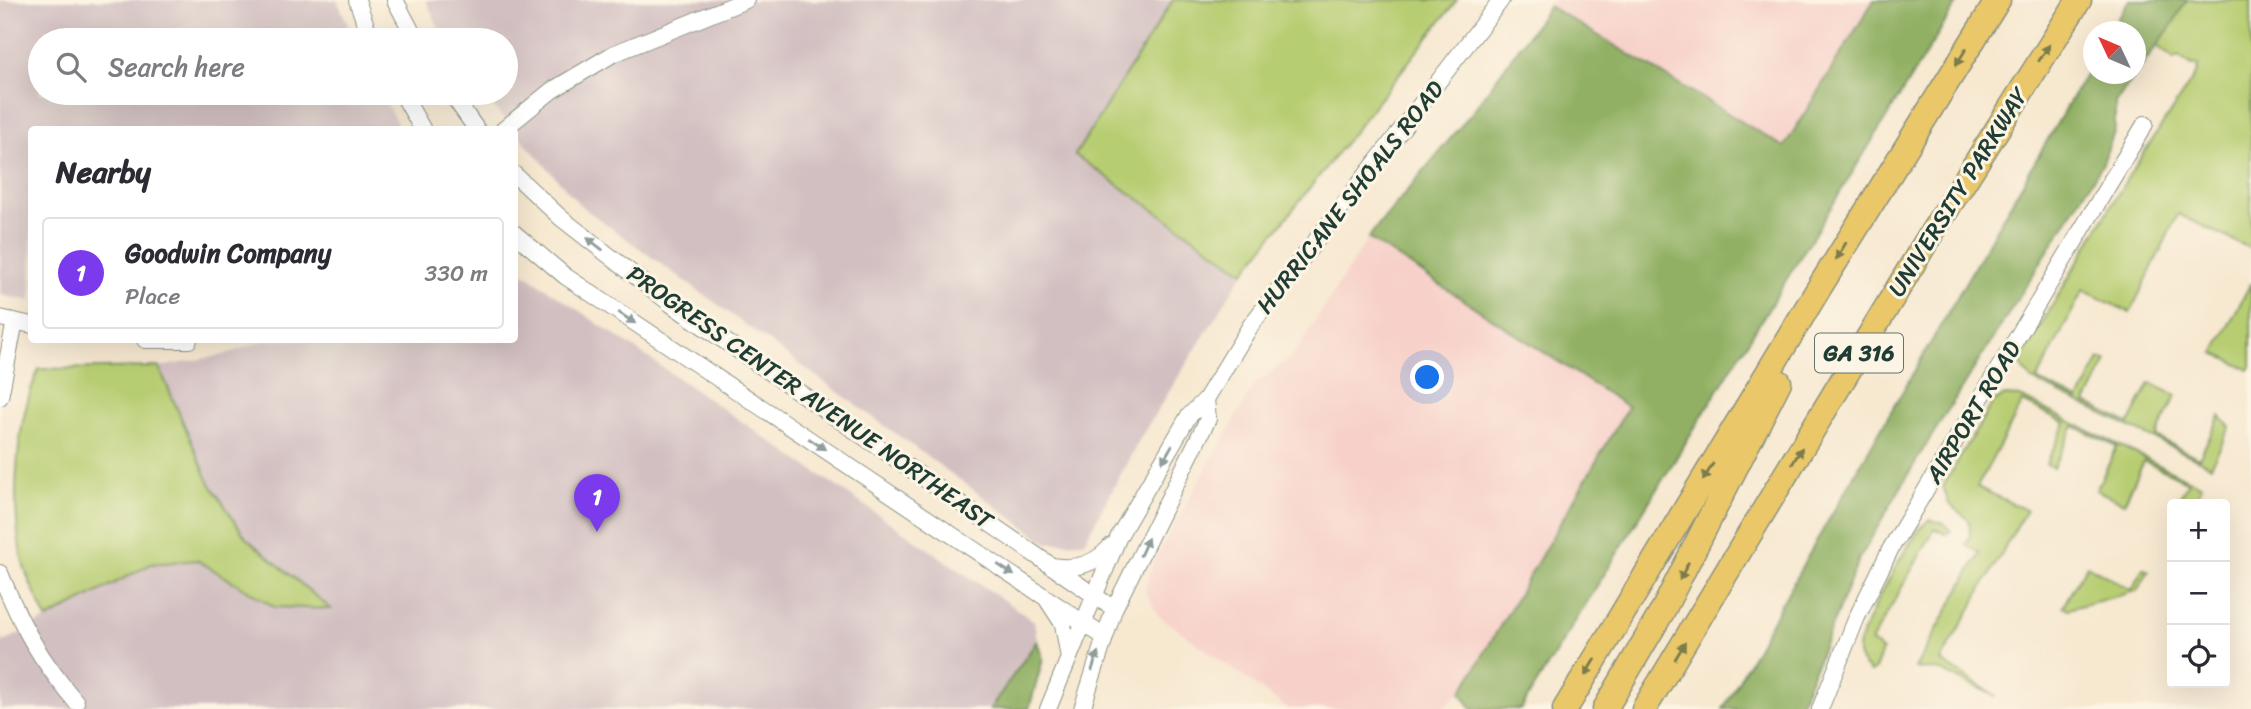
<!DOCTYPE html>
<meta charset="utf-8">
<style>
:root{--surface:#fff;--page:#f7f7f7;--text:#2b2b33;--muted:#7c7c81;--line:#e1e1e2;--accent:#7c3aed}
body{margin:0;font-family:Sriracha,sans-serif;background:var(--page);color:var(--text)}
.controls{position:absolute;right:21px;bottom:21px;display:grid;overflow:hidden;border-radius:7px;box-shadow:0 7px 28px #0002}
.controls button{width:63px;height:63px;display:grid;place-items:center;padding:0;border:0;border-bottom:2px solid var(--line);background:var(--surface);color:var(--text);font:35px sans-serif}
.compass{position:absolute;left:2083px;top:21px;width:63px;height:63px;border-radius:50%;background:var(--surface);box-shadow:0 7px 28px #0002;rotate:314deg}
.you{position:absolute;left:1428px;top:378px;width:24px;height:24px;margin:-18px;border:5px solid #fff;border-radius:50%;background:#1a73e8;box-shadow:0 0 0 10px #1a73e833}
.badge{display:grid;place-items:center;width:46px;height:46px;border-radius:50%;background:var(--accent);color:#fff;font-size:23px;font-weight:700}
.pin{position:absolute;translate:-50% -58px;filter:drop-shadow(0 2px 4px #0008)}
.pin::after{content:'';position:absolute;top:37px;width:24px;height:21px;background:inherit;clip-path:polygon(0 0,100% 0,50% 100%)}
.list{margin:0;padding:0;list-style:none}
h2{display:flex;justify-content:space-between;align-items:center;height:91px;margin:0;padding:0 28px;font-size:30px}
h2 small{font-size:23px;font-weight:400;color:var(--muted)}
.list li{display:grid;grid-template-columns:46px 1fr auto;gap:21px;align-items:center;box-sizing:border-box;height:112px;margin:0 14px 14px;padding:0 14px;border:2px solid var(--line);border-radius:7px}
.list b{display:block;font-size:26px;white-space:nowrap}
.list p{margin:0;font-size:23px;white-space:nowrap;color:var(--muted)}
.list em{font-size:23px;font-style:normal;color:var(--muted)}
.icon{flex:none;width:38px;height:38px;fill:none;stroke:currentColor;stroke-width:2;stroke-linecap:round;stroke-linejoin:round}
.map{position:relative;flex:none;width:2251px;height:709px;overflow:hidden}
.search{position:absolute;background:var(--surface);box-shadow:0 7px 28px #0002;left:28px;top:28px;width:490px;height:77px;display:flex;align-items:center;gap:18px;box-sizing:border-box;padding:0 24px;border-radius:38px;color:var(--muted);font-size:26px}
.panel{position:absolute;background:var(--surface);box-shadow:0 7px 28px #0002;left:28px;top:126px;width:490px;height:217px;border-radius:7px}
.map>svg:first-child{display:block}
</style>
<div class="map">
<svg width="2251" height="709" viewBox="0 0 2251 709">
<rect width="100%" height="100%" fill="#fcf5e5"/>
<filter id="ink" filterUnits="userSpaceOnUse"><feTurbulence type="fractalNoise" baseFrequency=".0143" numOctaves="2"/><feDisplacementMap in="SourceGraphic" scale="14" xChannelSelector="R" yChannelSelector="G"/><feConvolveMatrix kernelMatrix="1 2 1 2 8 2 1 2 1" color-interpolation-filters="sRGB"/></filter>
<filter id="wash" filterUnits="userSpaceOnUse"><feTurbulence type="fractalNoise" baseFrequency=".00686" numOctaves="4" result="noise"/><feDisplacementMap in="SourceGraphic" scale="28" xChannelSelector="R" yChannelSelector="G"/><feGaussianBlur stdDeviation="1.57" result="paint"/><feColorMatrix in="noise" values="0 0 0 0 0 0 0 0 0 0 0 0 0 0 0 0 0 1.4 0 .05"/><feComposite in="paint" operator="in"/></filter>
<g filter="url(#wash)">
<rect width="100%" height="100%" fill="#f7e8d0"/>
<!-- built -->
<path fill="#f7d1c9" d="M1553 0H1874L1784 147 1549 6Z
M1368 238 1628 407 1461 693 1440 709H1288L1158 615 1145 591 1153 562 1254 385 1293 356Z"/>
<!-- industrial -->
<path fill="#d2bfc1" d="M0 0H337L355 40H40V93H381L400 129 32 130 31 301 0 295Z
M426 0H1173L1075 156 1244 272 1142 435 1084 542 1047 543 581 206 481 93H506V40H444Z
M515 267 1034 621 1037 641 990 709H0V631L3 642 151 564 197 560 275 607 330 608 246 538 209 482 159 367 223 355 267 340H514Z"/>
<!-- green -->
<path fill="#b7cd72" stroke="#6b8553" stroke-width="2" d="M1173 0H1457L1244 272 1075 155Z
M2187 0H2251V249L2178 214 2130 313 2083 290 2037 380 2079 400 2100 359 2107 361 2086 403 2129 424 2150 383 2176 395 2156 437 2199 458 2220 416 2230 427 2211 466 2032 380 2022 368 2021 359 2128 177 2197 72 2198 65 2192 66 2178 56 2174 59 2157 46Z
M2251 283V366L2249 370 2214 353Z
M159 367 209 482 246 538 331 609 275 607 197 560 151 564 47 619C38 599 25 576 21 554 11 499 16 420 39 369Z
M2005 396 2020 397 2202 486 2193 504H2177L2188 482 2144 461 2124 503 2096 490 2117 447 2074 426 2053 468 2046 464 2066 423 2023 402 1977 487 2026 510 1941 661 1996 696 1941 671 1915 668 1980 553 1966 545 1970 536 1969 520 1949 504 1943 486 1993 402Z
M1930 520 1943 523 1951 531 1946 534 1935 528 1871 642 1882 651 1875 669 1870 672C1863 665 1856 658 1858 648 1861 628 1914 526 1930 520Z
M2087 565 2131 590 2143 568 2149 571 2137 591 2068 609 2063 606Z"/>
<!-- forest -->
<path fill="#91b064" stroke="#58764c" stroke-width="2" d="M1874 0H1959L1521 709H1472L1461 693 1628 407 1368 238 1470 115 1549 6 1784 147Z
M2129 0H2187L2172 25 2115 103V129L2103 163 1921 453 1859 559 1798 709H1723L1817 540 2093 61 2094 74H2136V32L2110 31Z
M1037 641 1043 659 1029 709H990Z"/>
</g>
<g filter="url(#ink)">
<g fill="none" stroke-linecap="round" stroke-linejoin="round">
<!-- minor casing -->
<g stroke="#8b9282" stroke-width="18">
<path id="minor" d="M357 0 371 40
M395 0 416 40
M402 93 423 130
M451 93 477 130
M503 130 551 91 613 54 746 0
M514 174 561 218 671 304 1114 609
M514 233 565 276 1103 636
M0 318 32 325
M145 340H189
M0 397 15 321
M1051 566C1075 570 1095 565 1111 546
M0 573C22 627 39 658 76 702
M1048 601 1063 624 1069 658
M1048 709 1119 536 1188 417 1206 399 1251 325 1501 0
M1082 709 1114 609 1208 419 1206 399
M1820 709 1857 617 1891 548 2145 124"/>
</g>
<!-- highway casing -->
<g stroke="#8b9282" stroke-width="27">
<path id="highway" d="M1565 709 1819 288 1998 0
M1605 709 1662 612 1779 382
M1644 709 1926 242 2079 0"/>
</g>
<!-- minor -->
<use href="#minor" stroke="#fff" stroke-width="16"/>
<!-- highway -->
<use href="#highway" stroke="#eac769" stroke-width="24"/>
</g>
<!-- one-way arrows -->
<defs><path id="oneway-solid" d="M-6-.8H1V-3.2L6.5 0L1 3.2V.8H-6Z" transform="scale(1.75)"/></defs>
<g fill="#7a7b4c">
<use href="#oneway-solid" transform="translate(2044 53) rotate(-57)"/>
<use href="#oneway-solid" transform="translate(1961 57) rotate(122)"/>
<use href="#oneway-solid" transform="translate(1841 251) rotate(121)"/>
<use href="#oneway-solid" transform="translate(1797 456) rotate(-59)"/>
<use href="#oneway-solid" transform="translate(1708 472) rotate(121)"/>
<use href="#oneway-solid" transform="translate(1684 571) rotate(117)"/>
<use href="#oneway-solid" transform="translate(1680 651) rotate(-59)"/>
<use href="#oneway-solid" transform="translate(1590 667) rotate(121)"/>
</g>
<g fill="#8f9e9a">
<use href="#oneway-solid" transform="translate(595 244) rotate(-142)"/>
<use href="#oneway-solid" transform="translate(627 318) rotate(34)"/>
<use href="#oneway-solid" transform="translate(817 444) rotate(34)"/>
<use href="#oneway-solid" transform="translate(1167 454) rotate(120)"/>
<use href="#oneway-solid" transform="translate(1144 547) rotate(-66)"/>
<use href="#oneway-solid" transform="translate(1006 570) rotate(34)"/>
<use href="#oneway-solid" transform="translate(1095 661) rotate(-72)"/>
</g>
</g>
<g text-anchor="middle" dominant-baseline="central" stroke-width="6" stroke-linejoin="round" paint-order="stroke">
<!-- shield labels -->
<rect fill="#fcf5e5" stroke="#617469" stroke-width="2" x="1815" y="333.5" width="88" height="39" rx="5"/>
<g font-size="23" font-weight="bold" fill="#1f3d34">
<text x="1859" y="353">GA 316</text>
</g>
<!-- street labels -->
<g font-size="24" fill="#1f3d34" stroke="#fcf5e5">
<text transform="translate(1958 192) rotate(-58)">UNIVERSITY PARKWAY</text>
<text transform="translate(1350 197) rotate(-52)">HURRICANE SHOALS ROAD</text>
<text transform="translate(810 397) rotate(35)">PROGRESS CENTER AVENUE NORTHEAST</text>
<text transform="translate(1973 412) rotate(-59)">AIRPORT ROAD</text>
</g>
</g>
</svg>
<div class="controls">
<button>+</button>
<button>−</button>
<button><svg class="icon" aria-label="locate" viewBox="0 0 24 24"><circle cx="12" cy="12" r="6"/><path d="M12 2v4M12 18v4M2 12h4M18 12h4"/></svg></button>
</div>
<svg class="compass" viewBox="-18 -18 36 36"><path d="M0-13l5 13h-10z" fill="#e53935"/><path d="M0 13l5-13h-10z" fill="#7c7c81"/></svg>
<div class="you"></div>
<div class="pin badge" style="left:597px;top:532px">1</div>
<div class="search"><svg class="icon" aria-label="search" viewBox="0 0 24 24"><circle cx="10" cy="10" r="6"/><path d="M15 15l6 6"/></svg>Search here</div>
<section class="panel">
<h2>Nearby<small></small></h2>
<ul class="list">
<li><span class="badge">1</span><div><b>Goodwin Company</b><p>Place</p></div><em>330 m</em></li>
</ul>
</section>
</div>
